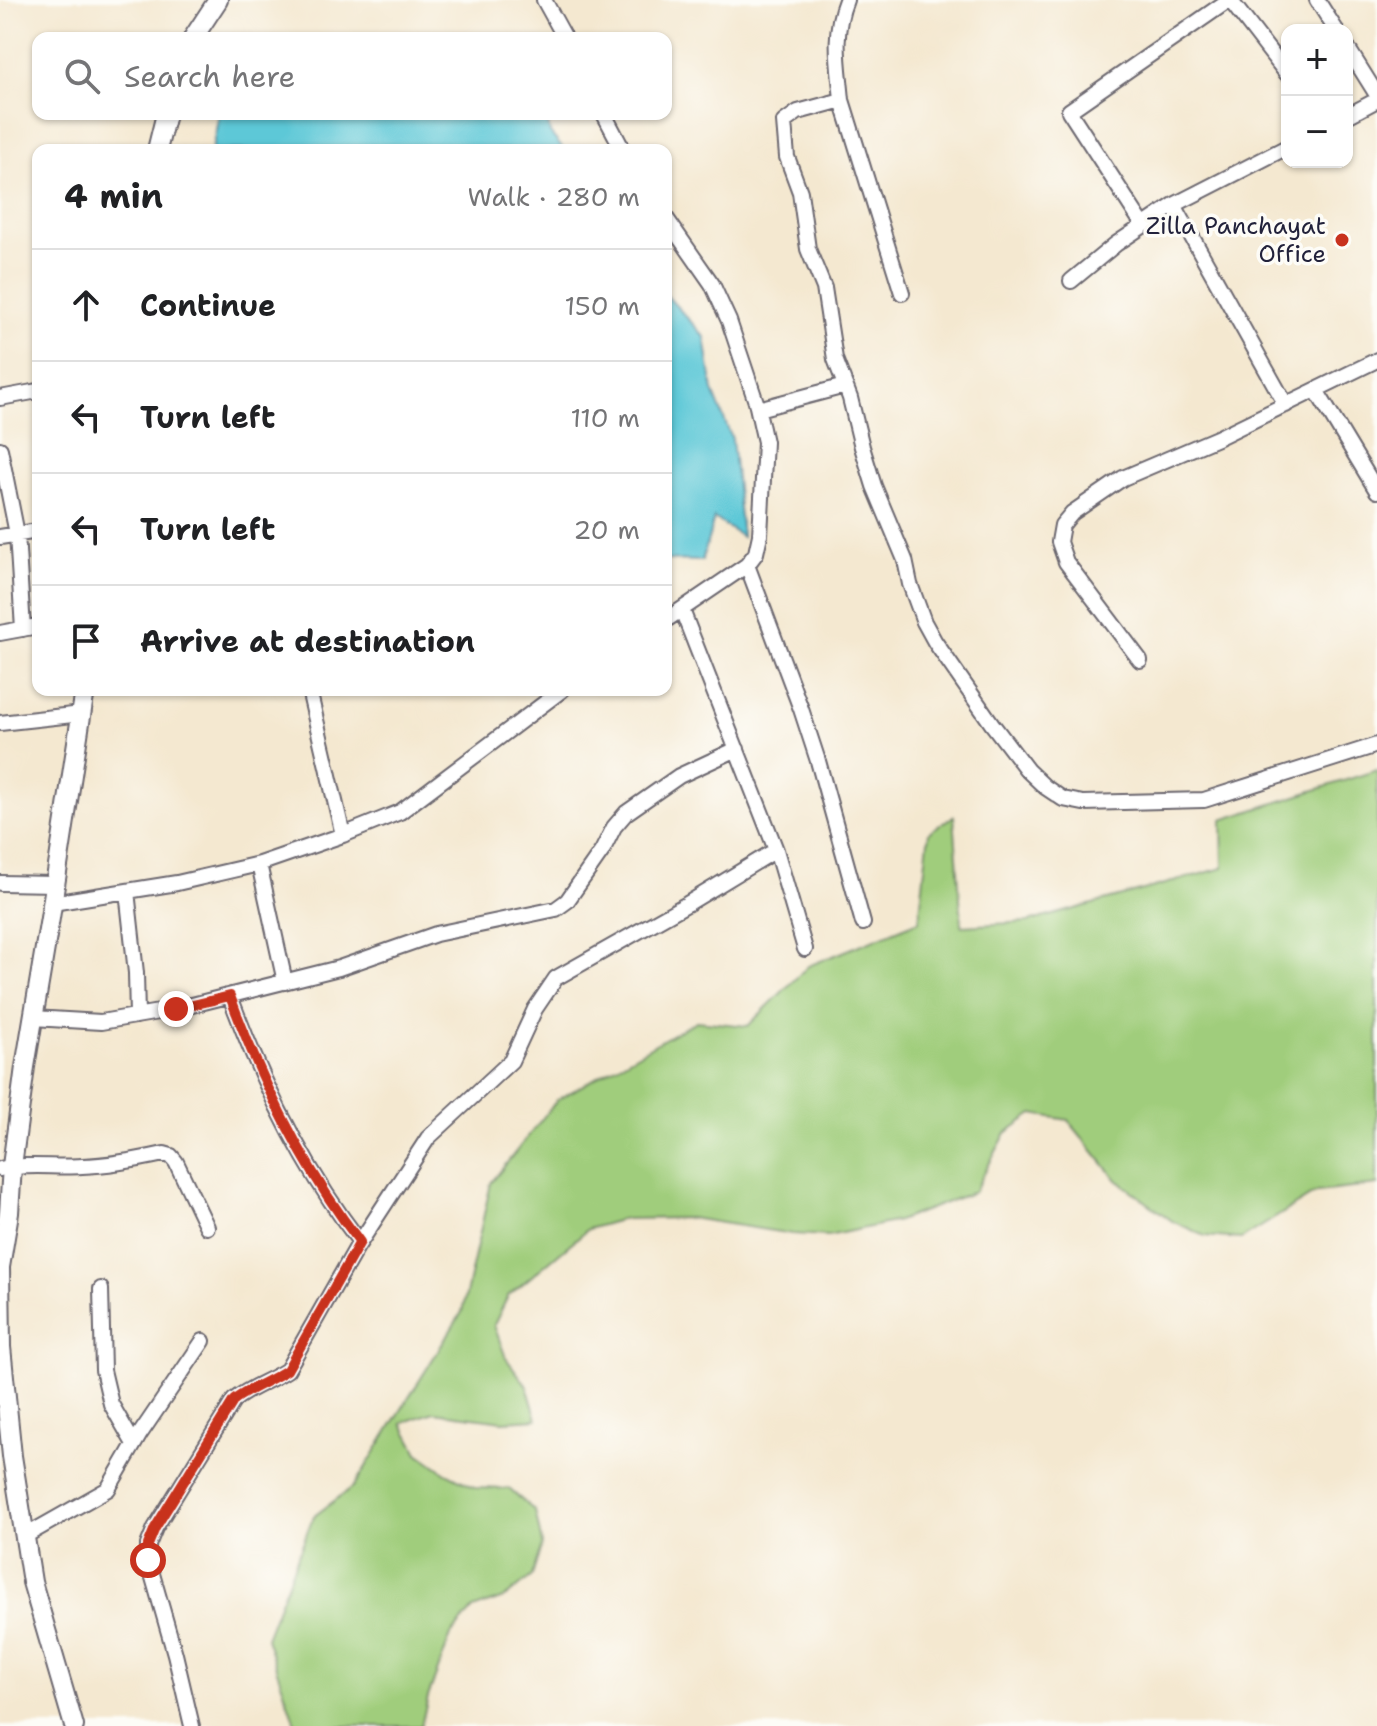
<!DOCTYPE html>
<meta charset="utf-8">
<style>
:root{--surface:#fff;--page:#f2f2f2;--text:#202124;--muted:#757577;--line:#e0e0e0}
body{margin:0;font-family:"Shantell Sans",sans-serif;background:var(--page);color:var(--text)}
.controls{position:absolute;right:24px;top:24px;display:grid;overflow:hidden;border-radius:16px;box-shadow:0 2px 6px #0004}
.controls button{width:72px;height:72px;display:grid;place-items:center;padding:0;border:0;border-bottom:2px solid var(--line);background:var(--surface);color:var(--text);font:40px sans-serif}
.stop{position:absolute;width:24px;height:24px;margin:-18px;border:6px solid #c8321e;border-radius:50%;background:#fff}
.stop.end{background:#c8321e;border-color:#fff;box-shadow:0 2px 8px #0008}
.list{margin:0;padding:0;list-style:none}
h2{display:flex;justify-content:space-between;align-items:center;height:104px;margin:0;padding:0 32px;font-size:34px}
h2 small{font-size:26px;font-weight:400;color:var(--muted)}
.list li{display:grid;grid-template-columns:52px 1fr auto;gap:24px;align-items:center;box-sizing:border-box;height:112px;padding:0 32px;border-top:2px solid var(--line)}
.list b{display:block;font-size:30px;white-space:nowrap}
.list em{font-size:26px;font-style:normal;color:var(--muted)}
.icon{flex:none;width:44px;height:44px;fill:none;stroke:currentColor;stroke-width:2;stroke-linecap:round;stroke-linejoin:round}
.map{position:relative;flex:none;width:1377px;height:1726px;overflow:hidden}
.search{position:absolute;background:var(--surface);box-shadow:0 2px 6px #0004;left:32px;top:32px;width:640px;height:88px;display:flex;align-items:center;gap:20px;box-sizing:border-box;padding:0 28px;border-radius:16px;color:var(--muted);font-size:30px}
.panel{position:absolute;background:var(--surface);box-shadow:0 2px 6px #0004;left:32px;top:144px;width:640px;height:552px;border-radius:16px}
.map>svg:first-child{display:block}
</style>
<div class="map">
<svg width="1377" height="1726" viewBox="0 0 1377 1726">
<rect width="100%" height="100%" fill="#fdfcf7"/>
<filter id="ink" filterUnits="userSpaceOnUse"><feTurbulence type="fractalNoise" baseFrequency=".0125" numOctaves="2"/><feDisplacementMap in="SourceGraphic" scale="16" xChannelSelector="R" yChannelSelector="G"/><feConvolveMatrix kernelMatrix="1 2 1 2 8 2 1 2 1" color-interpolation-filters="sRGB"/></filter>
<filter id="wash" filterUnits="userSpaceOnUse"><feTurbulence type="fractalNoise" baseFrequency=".006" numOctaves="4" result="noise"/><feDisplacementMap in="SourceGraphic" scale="32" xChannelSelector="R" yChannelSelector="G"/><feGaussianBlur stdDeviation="1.8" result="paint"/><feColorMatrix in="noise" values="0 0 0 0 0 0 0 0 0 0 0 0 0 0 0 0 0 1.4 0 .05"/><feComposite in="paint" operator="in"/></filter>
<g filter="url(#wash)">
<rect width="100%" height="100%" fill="#f4e8d0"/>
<!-- green -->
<path fill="#a0cd7b" stroke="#61785b" stroke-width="2" d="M1377 770V1185L1317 1192 1241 1239 1205 1236 1172 1221 1117 1180 1068 1120 1033 1114 1006 1133 974 1192 898 1221 828 1236 792 1234 690 1218 623 1219 588 1229 508 1296 494 1325 506 1358 527 1386 537 1419 503 1421 434 1412 402 1423 418 1453 446 1473 476 1488 509 1489 535 1511 542 1544 532 1576 506 1597 473 1609 451 1635 428 1697 421 1726H296L266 1638 313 1517 354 1486 462 1312 491 1183 557 1100 696 1021 748 1026 808 966 919 921 929 832 954 816 962 926 1028 922 1223 868 1222 820Z"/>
<!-- water -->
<path fill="#5dc8d7" stroke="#407589" stroke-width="2" d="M219 114H546L550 133 564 150H212Z
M666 295 705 337 713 391 732 439 742 537 714 518 702 561 666 560Z"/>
</g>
<g filter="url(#ink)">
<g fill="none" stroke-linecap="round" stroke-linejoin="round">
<!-- minor casing -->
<g stroke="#6c676f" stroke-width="18">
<path id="minor" d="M544 0 565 38
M846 0C832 35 839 64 842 100L798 112 784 122 787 157 800 192 808 249 824 288 835 359 850 398 862 447 874 486 905 560 910 584 924 622 935 642 992 724 1027 770 1045 787 1063 799 1083 803 1204 800 1377 745
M1230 0 1287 74
M1317 0 1336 30
M1347 47 1377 95
M842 100 902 293
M604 114 623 150
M1347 116 1377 100
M1174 205 1286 405
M666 218 712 284 729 321 756 402 765 442 760 535 756 553 747 565 666 620
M1143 225 1069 111 1229 0
M1071 281 1116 244 1174 205 1287 147
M1316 390 1377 491
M0 398 38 391
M758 409 845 386
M0 449 17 534 23 629
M0 537 38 531
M747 565 801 709 818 761 863 923
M0 633 38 626
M1140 660 1066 562 1059 542 1062 525 1072 513 1123 478 1217 438 1377 360
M309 690 343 835
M0 723 82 714
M776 850 805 949
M259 864 285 982
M0 883 56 884
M127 891 136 973 137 1016
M52 903 177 883 259 864 343 835 400 812 562 690
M230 996C262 1083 303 1168 360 1242
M33 1018 101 1022 176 1009 339 968 436 934 556 909 567 901 602 851 614 827 626 813 679 776 737 749
M0 1169C27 1163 55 1168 82 1166 110 1165 137 1160 164 1154L171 1156 176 1162 207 1227
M101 1289 103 1370 111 1404 134 1444
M25 1536 108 1489 140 1434 203 1341
M192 1726 175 1654 148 1560V1545L155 1528 234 1400C250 1387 270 1381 287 1370L357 1247 428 1138 511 1061 535 1009 556 978 687 904 776 850 682 610"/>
</g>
<!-- tertiary casing -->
<g stroke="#6c676f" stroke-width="22">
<path id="tertiary" d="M193 38 218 0
M157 150 166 114
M74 1726 32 1582 12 1456 1 1347 0 1267 9 1213 12 1166 25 1067 50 918 85 690"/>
</g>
<!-- minor -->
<use href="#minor" stroke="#fff" stroke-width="14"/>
<!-- tertiary -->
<use href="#tertiary" stroke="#fff" stroke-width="18"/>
</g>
</g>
<g fill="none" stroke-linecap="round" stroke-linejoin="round" filter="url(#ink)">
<!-- route -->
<path stroke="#c8321e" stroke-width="10" d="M148 1560V1545L155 1528 234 1400C250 1388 270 1381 287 1370L360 1242C303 1168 262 1083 230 996L176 1009"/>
</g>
<!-- markers -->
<circle fill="#c8321e" stroke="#fdfcf7" stroke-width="3" cx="1342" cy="240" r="8"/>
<g text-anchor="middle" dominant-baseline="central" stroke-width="7" stroke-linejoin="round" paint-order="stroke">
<!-- poi labels -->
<g font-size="24" fill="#22223b" stroke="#fdfcf7" text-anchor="end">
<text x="1326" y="226">Zilla Panchayat<tspan x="1326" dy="28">Office</tspan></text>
</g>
</g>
</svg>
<div class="controls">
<button>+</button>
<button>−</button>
</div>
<div class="stop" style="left:148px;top:1560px"></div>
<div class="stop end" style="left:176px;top:1009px"></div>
<div class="search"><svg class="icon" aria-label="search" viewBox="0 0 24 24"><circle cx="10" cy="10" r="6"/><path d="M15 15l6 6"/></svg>Search here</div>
<section class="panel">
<h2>4 min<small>Walk · 280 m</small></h2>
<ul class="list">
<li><svg class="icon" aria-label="ahead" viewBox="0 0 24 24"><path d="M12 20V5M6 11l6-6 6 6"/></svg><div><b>Continue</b></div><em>150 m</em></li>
<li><svg class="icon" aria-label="left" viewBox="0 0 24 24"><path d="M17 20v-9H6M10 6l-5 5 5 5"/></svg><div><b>Turn left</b></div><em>110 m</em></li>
<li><svg class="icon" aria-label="left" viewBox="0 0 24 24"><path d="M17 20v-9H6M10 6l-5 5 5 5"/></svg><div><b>Turn left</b></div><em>20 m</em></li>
<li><svg class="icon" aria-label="arrive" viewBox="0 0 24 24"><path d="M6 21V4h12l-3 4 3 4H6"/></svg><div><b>Arrive at destination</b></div></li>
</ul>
</section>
</div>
